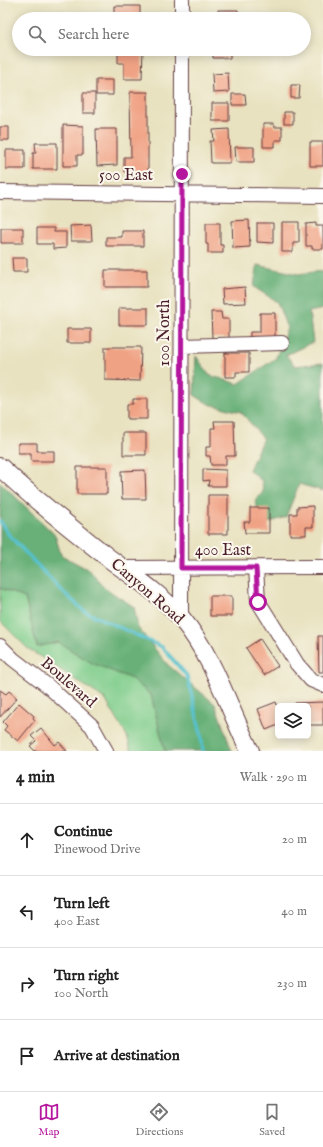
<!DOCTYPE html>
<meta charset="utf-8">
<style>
:root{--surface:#fff;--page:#f6f6f6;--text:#222;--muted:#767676;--line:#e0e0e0;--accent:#b5179e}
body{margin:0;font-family:"IM FELL English",serif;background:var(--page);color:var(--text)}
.controls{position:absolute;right:12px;bottom:12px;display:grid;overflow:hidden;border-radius:6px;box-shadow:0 2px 10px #0003}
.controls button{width:36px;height:36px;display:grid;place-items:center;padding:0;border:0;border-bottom:1px solid var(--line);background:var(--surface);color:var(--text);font:20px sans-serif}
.stop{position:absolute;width:12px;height:12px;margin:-9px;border:3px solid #b5179e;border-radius:50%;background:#fff}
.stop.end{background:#b5179e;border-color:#fff;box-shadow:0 1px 4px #0008}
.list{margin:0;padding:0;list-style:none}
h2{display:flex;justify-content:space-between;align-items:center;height:52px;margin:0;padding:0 16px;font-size:17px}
h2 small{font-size:13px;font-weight:400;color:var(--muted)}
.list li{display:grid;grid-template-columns:26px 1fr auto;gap:12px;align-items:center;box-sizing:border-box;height:72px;padding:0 16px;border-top:1px solid var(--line)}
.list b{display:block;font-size:15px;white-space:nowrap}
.list p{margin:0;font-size:13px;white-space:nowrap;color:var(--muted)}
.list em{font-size:13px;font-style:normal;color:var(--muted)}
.icon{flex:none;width:22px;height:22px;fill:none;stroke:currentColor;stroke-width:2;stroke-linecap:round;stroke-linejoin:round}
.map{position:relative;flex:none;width:323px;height:751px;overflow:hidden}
.search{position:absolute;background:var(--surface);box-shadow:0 2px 10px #0003;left:12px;right:12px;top:12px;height:44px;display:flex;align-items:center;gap:10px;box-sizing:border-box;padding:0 14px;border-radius:22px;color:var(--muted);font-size:15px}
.sheet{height:340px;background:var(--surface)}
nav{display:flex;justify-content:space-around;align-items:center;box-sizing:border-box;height:56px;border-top:1px solid var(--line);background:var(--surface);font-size:11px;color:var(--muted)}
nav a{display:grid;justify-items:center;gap:2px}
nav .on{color:var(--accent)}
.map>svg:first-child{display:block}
</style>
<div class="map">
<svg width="323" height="751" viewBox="0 0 323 751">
<rect width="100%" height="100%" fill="#fbf7ec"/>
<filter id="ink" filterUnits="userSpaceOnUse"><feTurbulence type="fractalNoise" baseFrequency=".025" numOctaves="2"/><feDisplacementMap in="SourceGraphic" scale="8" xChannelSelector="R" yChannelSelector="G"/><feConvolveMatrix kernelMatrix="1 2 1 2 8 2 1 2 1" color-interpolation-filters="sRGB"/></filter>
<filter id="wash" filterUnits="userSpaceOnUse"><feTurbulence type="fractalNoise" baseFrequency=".012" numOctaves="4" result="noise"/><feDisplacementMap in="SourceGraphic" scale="16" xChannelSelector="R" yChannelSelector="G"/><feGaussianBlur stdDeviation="0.9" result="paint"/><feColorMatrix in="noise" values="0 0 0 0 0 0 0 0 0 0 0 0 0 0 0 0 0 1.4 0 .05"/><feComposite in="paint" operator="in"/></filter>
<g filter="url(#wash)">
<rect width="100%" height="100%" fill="#e8e2c0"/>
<!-- green -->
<path fill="#80cd8c" stroke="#65765c" d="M0 588 25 598 37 647 58 642 92 663 132 679 151 695 165 751H131L127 736 105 699 27 648 0 621Z"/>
<!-- forest -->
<path fill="#68b078" stroke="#596852" d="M257 265 298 274 323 271V309L309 312 313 342 286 355 295 366 323 363V491L299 484 286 517 264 524 255 501 263 492 262 481 249 470 263 438 241 412 209 404 194 395 196 356 209 375 238 384 276 358 287 328 277 302 254 287Z
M0 482 55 535 61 555 89 570 105 588 134 607 138 628 168 665 215 704 232 751H165L151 695 132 679 92 663 58 642 37 647 25 598 0 588Z"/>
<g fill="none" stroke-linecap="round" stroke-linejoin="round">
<!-- stream -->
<path stroke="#55c1cf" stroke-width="3.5" d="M0 521 8 534 61 590 84 611 162 647 187 676 201 734 203 751"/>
</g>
<g id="blocks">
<!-- building -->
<path fill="#f0a284" d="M114 6H140V19H114Z
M218 10H238V19H218Z
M118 49H143L142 79H124V63H118Z
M213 49H230V58H213Z
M228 73 229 92 213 93 212 74Z
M96 80H113V95H96Z
M291 85H300L299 98H291Z
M130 92H148V172H124V157H131Z
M83 93H95V113H83Z
M232 94H245L246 105H232Z
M212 103H229V121H212Z
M284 112H293V124H284Z
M263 124H274V127H282V140H275V147H263Z
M63 125 83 126V155H77V166H63Z
M0 127H9V140H0Z
M96 129H117V165L97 166Z
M229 129 230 163H211L210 141H214L213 130Z
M310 142H323V166H310Z
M35 143H57V169H33V153H36Z
M235 147H254V162H236Z
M6 150H25V169H6Z
M249 220 250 247 233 248 232 221Z
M282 222H299V243H293V252H282Z
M206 223H220V245H223V253H208V244H206Z
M257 223H273V243L257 242Z
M316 223V226H323V249H312V246H306V224Z
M91 225 92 241H71L70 226Z
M1 228H23V243H1Z
M37 228H54V232H66V248L53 249V244H37Z
M122 231H143V246H106V237H122Z
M12 258H27V272H13Z
M105 270H147V287H105Z
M245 287 246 303 223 304 222 289Z
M119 308H148V325H119Z
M211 312H221L222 319H229V338H212Z
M260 313H275V340L250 341V332H260Z
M67 329H91V343H67Z
M105 347H141L140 381 105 380Z
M225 353H249V372H236V377H225Z
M133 399H147V419H127V404H133Z
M214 421H234L235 456H226V465H211L210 456H206V447H211V428H215Z
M123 433H146V455H123Z
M18 443H37V451H54V461H31V453H18Z
M77 467H107V494H77Z
M203 469 226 470V486H208L209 480 203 481Z
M145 470 146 499H122L121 471Z
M208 495H228V534H208Z
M313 506V527H306V535H290V514H297V507Z
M250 508H269V533H245L244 522H250Z
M210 596H232V616H210Z
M318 636H323V672H319Z
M260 639 278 666 264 675 246 648Z
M0 690 6 694 9 691 17 698 0 717Z
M276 702 278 708V725L266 730 258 709Z
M323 702V725H308V706H295V703Z
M19 703 34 716 33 718 35 720 18 741 4 730 7 726 3 722Z
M41 728 55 745 59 742 67 751H35L30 746 36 741 31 736Z"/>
</g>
</g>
<g filter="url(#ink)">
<use href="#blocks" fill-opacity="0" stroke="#623c41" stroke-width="1"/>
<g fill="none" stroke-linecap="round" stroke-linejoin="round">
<!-- minor casing -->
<g stroke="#623c41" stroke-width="16">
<path id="minor" d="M182 19V0
M0 192 323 196
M182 346 282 343
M122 568 323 567
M256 568 258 601 297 664 311 680 323 685
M181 618 182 49
M0 646 13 659 48 686 92 726 106 751"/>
</g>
<!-- major casing -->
<g stroke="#623c41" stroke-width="20">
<path id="major" d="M0 467C35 500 72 529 110 559 134 577 162 595 182 619 214 658 228 707 250 751"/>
</g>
<!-- minor -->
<use href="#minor" stroke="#fff" stroke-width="14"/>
<!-- major -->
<use href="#major" stroke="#fff" stroke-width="18"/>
</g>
</g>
<g fill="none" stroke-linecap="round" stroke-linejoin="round" filter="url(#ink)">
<!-- route -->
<path stroke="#b5179e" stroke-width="5" d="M182 174 181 568H256L258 602"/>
</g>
<g text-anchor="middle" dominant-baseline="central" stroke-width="4" stroke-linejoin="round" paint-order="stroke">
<!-- street labels -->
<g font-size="16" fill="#4a1f2b" stroke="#fbf7ec">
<text x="126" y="176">500 East</text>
<text transform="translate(165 333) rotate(-90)">100 North</text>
<text x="223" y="551">400 East</text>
<text transform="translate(147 592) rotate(41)">Canyon Road</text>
<text transform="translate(68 683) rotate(41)">Boulevard</text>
</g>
</g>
</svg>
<div class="controls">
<button><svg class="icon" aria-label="layers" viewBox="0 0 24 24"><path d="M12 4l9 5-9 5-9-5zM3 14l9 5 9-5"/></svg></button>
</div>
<div class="stop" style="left:258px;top:602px"></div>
<div class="stop end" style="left:182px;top:174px"></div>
<div class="search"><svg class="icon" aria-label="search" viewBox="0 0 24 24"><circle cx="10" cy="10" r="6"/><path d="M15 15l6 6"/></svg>Search here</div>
</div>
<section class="sheet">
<h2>4 min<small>Walk · 290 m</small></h2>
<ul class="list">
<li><svg class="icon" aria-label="ahead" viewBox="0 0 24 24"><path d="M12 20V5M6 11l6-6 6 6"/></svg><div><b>Continue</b><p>Pinewood Drive</p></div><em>20 m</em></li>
<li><svg class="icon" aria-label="left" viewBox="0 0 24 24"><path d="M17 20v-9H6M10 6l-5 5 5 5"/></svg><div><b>Turn left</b><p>400 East</p></div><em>40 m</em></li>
<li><svg class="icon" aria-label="right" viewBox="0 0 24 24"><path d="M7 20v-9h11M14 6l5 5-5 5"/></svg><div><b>Turn right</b><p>100 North</p></div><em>230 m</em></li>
<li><svg class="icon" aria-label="arrive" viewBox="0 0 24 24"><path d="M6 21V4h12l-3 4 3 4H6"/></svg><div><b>Arrive at destination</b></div></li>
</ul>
</section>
<nav>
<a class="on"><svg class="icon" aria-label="map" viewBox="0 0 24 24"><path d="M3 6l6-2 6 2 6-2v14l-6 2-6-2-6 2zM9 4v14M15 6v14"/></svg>Map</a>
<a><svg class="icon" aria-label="directions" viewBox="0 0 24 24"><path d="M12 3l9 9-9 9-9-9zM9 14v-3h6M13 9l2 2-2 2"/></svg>Directions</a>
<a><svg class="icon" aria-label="saved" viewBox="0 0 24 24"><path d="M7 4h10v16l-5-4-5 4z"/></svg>Saved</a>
</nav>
